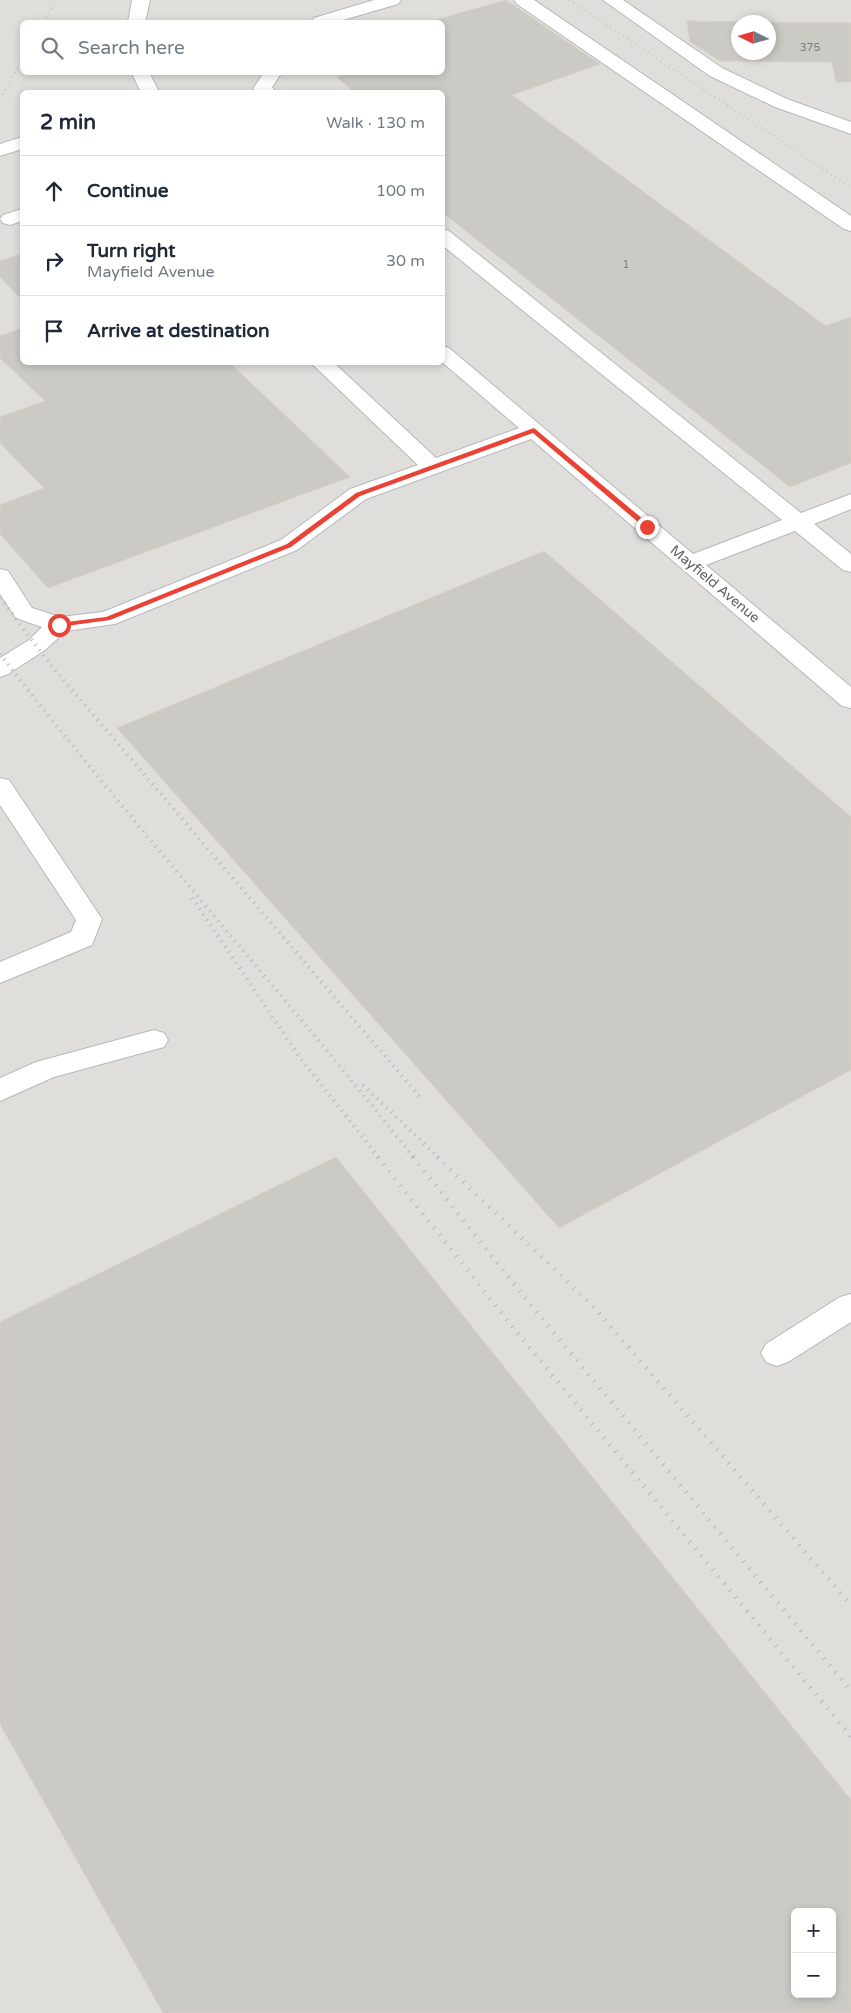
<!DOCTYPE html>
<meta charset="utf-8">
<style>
:root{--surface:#fff;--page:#f2f2f3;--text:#1f2937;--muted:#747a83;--line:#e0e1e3}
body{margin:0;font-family:"Varela Round",sans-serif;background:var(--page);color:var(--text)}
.controls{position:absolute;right:15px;bottom:15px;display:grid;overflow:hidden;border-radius:8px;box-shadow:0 2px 8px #0003}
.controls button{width:45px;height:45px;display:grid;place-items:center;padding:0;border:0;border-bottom:1px solid var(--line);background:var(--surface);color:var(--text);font:25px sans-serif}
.compass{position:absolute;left:731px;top:15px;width:45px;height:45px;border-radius:50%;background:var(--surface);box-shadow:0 2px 8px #0003;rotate:275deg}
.stop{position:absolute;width:15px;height:15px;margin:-11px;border:4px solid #ea4335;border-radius:50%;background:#fff}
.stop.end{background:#ea4335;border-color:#fff;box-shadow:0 1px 5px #0008}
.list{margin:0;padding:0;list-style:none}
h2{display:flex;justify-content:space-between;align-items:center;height:65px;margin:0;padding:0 20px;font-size:21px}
h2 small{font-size:16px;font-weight:400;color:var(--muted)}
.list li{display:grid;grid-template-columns:32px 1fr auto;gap:15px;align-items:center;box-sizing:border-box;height:70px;padding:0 20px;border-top:1px solid var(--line)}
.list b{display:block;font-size:19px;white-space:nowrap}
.list p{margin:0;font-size:16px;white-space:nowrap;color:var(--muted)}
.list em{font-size:16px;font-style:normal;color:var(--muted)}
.icon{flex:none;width:28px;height:28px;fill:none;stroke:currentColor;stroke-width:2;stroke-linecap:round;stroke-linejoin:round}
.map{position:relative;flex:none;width:851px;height:2013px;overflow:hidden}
.search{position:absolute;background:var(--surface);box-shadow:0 2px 8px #0003;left:20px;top:20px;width:425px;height:55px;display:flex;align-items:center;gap:12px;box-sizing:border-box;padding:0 18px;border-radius:8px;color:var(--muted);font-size:19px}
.panel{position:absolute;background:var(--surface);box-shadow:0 2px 8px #0003;left:20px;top:90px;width:425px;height:275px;border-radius:8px}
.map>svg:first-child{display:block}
</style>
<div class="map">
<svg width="851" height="2013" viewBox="0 0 851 2013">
<rect width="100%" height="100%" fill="#f1efe8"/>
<!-- industrial -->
<path fill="#e0deda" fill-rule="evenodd" d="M0 0H851V2013H0ZM22 22H442V72H22ZM738 22H768V52H738ZM22 92H442V362H22ZM795 1912H832V1994H795Z"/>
<!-- building -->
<path fill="#cccac5" stroke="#d6d1c6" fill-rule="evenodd" d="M506 0 600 64 512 95 826 326 851 317V463L790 487 442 212V92H354L337 77 353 72H442V22H428Z
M687 21 851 23V82H836L832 62 720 61 690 42ZM738 22H768V52H738Z
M22 254V300L0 277V261Z
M22 328V362H229L350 477 48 588 0 534V505L44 488 0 443V417L45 401 0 358V336Z
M544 551 851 817V1070L559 1228 117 728Z
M336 1157 851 1800V2013H163L0 1724V1322ZM795 1912H832V1994H795Z"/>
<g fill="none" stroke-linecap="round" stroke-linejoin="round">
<!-- lane casing -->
<g stroke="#b5b8bc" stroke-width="2">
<path id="lane" d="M132 0H150L145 22H128Z
M374 0H401L398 4 336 22H311L314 18Z
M514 0H534L851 216V231L844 229 517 4Z
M603 0H623L722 68 787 99 851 122V134L775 107 710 76Z
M131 72H149L159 92H141Z
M264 72H282L272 87 276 92H255L253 89Z
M22 137V149L0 156V144Z
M22 209V221L10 225 3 223 0 219 3 215Z
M442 229 449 231 801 513 851 494V509L814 524 851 554V572L843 570 795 531 706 565 851 687V708L842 706 531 439 366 499 297 550 115 624 66 631 45 650 8 674 0 677V658L29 640 42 627 16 618 0 594V569L8 571 32 608 60 617 103 612 281 540 350 489 418 465 310 362H333L436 458 519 428 442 362V346L449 348 693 554 782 520 442 245Z
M0 778 9 780 102 919 92 945 0 983V962L71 932 76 920 0 805Z
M154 1030 164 1033 168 1040 164 1047 54 1077 0 1101V1078L36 1062Z
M851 1294V1322L788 1362 777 1366 766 1362 761 1353 766 1344 840 1297Z"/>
</g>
<!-- lane -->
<use href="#lane" fill="#fff" fill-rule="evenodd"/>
<!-- rail-far2 -->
<path stroke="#b6b7b8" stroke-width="2.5" stroke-dasharray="0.5 4.5" stroke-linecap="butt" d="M569 0 851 188
M44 22 56 0
M0 99 22 60"/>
<!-- rail-far1 -->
<path stroke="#b6b7b8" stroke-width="4" stroke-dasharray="1 5.5" stroke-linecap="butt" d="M0 598 54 669 419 1096
M0 654C133 826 279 988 414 1158
M192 898 301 1059 379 1158
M363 1085 439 1158"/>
<!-- rail -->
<path stroke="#b6b7b8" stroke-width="4.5" stroke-dasharray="1 8" stroke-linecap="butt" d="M378 1157 506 1319 851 1737
M413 1157 526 1299 851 1691
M437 1157 593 1306 851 1605"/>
</g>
<!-- route -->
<path fill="#ea4335" d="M534 428 650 525V528H645L533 433 360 496 291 547 110 620 59 627 56 625 59 623 106 617 287 544 356 493Z"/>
<g text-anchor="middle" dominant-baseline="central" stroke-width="4" stroke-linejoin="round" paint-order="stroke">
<!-- number labels -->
<g font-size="11" fill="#7a7d7f">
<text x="810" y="47">375</text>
<text x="626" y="264">1</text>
</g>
<!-- street labels -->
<g font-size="14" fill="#5f6368" stroke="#fff">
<text transform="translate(715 584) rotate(40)">Mayfield Avenue</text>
</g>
</g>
</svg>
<div class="controls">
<button>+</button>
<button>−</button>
</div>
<svg class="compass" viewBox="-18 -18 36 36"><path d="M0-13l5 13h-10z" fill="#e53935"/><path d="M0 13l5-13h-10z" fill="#747a83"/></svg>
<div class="stop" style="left:59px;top:625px"></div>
<div class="stop end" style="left:647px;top:527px"></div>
<div class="search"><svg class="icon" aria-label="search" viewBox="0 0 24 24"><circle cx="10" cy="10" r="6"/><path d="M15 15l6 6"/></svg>Search here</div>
<section class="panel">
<h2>2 min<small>Walk · 130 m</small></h2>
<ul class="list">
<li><svg class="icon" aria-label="ahead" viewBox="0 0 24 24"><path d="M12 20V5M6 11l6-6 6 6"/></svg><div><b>Continue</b></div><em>100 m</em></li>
<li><svg class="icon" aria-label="right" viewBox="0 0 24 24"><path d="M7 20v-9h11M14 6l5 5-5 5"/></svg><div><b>Turn right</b><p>Mayfield Avenue</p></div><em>30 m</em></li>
<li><svg class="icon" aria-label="arrive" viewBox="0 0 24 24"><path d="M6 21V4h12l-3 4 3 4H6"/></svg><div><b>Arrive at destination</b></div></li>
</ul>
</section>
</div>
